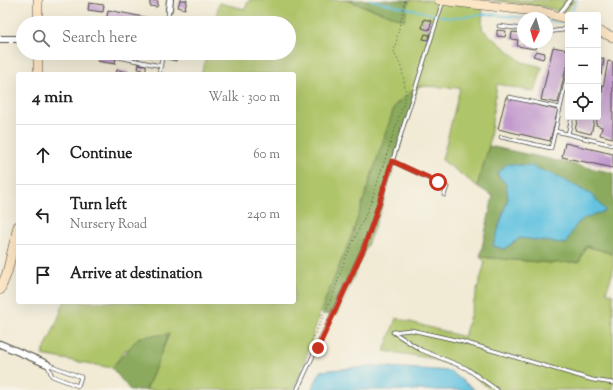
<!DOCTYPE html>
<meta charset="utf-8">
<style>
:root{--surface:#fff;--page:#f6f6f6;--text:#222;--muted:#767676;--line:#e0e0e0}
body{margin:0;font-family:"Sorts Mill Goudy",serif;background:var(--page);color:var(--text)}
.controls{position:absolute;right:12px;top:12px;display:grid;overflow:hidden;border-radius:4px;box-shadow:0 4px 16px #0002}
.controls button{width:36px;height:36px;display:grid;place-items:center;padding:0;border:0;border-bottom:1px solid var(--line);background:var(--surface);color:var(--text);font:20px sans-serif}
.compass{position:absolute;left:517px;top:12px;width:36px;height:36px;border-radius:50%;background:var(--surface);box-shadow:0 4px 16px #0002;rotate:185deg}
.stop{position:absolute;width:12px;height:12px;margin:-9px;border:3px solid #c8321e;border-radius:50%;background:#fff}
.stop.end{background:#c8321e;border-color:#fff;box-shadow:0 1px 4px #0008}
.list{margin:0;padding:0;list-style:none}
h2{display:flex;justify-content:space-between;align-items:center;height:52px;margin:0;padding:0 16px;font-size:17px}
h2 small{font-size:13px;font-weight:400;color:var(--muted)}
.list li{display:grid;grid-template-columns:26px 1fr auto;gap:12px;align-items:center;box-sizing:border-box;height:60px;padding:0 16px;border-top:1px solid var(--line)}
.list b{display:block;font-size:15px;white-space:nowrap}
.list p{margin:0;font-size:13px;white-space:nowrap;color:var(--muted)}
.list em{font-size:13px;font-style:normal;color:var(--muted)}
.icon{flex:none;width:22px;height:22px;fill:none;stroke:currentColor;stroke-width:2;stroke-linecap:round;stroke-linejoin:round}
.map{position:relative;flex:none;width:613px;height:390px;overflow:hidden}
.search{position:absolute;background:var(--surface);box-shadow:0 4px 16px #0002;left:16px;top:16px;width:280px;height:44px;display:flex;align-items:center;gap:10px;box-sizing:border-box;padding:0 14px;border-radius:22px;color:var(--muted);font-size:15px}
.panel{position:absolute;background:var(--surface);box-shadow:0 4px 16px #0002;left:16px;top:72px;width:280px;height:232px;border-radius:4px}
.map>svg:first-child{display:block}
</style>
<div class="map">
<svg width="613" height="390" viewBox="0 0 613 390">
<rect width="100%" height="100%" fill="#f7f3e8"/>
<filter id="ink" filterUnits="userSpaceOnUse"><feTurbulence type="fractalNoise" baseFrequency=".025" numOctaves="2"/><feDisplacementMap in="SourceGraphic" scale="8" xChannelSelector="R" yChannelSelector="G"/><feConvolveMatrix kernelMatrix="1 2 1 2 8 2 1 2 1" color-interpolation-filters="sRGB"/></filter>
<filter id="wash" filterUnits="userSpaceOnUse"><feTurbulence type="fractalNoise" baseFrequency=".012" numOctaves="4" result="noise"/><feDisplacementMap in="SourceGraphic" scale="16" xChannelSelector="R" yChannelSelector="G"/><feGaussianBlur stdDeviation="0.9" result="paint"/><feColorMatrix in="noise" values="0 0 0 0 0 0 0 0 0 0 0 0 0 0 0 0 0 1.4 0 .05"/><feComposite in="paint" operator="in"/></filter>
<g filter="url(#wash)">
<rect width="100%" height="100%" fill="#f1ead4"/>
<!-- green -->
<path fill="#afc569" stroke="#6d784a" d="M249 0H346L404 20 409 0H483L482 29 522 62 542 67 535 92 497 84 489 146 477 186 442 160 460 88 419 86 395 105 352 235 320 313 300 375 293 390H146L169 334 125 350 112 368 42 355 58 319 64 302H294V74H201L208 53H289V23H215L219 3 245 9Z
M488 0H575L565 13 545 7Z
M586 246 613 254V272L606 292 613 294V390H491L468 371 429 358 384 351 396 318 464 337 485 262 480 257 550 263 579 262Z"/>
<!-- forest -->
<path fill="#8baa5d" stroke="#5b6a44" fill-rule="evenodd" d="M346 0H409L404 20Z
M418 86 380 213 359 265 336 316 320 313 352 235 395 105Z
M489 146 613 173V254L586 246 579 262 550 263 480 257 493 196 477 186ZM506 184 577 188 592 195 584 217 572 230 565 243 520 238 504 249 493 246 508 198Z
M169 334 146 390H130L112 368 139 337Z"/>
<!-- water -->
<path fill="#62c2e0" stroke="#467686" d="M507 164 531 166 557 176 592 195 606 211C581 218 577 219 566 244L520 238 504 249 493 246 508 198 506 184 497 174Z
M373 366 450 371 475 390H311L321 371Z"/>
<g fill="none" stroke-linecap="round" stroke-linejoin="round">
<!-- stream -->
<path stroke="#62c2e0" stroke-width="1.5" d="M370 0 450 18 488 14 524 18
M570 15 577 0
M547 21 563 22"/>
</g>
<g id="blocks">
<!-- building -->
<path fill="#c199cd" d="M150 0 158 1 157 7 150 6Z
M180 0H187L185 9 178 7Z
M89 3 104 5 103 12 88 10Z
M108 10 164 21V23H106Z
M424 19 432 21 429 30 422 28Z
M497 30 506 31 505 37 497 36Z
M512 32 523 33V43L534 44V42H537L535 49 517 46 518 40 511 39Z
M425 34 430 35 428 40 423 39Z
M553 47 568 50V68L566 67 558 103 541 100Z
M536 51 545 53 543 59 533 56Z
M120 53H158L157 58 139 55 138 60 119 56Z
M164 53H178L176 61 163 58Z
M99 55 116 58 115 64 97 61Z
M598 57 604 59 601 75 598 74Z
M608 61 613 62V138L600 135 602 127 596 125Z
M139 64 146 65V70L138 69Z
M117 70 128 72V74H116Z
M598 84 602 85 599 101H598Z
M506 97 558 110 550 141 498 129Z
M578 117H595L591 134 575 130Z
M565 143 613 154V168L562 157Z"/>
</g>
</g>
<g filter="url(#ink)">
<use href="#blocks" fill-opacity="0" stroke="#494844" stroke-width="1"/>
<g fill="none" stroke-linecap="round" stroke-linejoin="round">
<!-- lane casing -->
<g stroke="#494844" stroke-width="4.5">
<path id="lane" d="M558 15 570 0
M167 23 169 9
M499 26 523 29
M547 32 563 30 568 26
M104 54 161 66
M159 74 163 53
M509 97 560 108
M555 131 568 73
M568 134 572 117
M501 137 551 148 555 131 613 145
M392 161 447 187 444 195
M47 364 81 377 78 386 52 376Z
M297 390 363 249 374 219 443 1
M497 390 466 368 421 350 393 332 411 330 460 341 593 380 613 383"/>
</g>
<!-- street casing -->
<g stroke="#494844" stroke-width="8">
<path id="street" d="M169 9 170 0
M0 39H23
M0 344 47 364"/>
</g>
<!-- secondary casing -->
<g stroke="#494844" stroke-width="10">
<path id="secondary" d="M38 0V23
M439 0 543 12 568 19
M598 31 613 37
M38 53V74
M0 290 7 273 18 226"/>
</g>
<!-- path -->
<path stroke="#494844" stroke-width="1" stroke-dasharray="1 3" stroke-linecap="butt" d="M312 344 311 343 334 292 344 262 370 205 405 99 406 93 402 69 394 52 405 0"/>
<!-- lane -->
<use href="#lane" stroke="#fff" stroke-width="3"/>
<!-- street -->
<use href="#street" stroke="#fff" stroke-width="6"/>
<!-- secondary -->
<use href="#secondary" stroke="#fce5c4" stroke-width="9"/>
</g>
</g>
<g fill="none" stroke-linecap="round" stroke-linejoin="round" filter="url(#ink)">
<!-- route -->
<path stroke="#c8321e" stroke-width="5" d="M318 348 363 250 374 219 392 161 438 182"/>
</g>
</svg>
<div class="controls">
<button>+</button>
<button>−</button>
<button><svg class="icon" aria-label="locate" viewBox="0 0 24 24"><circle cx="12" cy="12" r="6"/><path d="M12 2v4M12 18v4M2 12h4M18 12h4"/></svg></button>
</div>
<svg class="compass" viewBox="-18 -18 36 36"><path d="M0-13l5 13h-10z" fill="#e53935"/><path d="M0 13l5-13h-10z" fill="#767676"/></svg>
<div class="stop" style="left:438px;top:182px"></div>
<div class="stop end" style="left:318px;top:348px"></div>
<div class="search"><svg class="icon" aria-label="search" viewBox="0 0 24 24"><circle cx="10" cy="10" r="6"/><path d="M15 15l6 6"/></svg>Search here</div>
<section class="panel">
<h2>4 min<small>Walk · 300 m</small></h2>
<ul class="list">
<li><svg class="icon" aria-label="ahead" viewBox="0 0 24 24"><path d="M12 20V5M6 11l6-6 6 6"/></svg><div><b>Continue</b></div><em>60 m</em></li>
<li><svg class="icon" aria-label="left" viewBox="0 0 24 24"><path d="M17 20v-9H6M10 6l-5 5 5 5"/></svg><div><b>Turn left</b><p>Nursery Road</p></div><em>240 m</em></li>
<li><svg class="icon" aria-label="arrive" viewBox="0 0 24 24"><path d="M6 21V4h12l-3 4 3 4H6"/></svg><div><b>Arrive at destination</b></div></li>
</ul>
</section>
</div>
